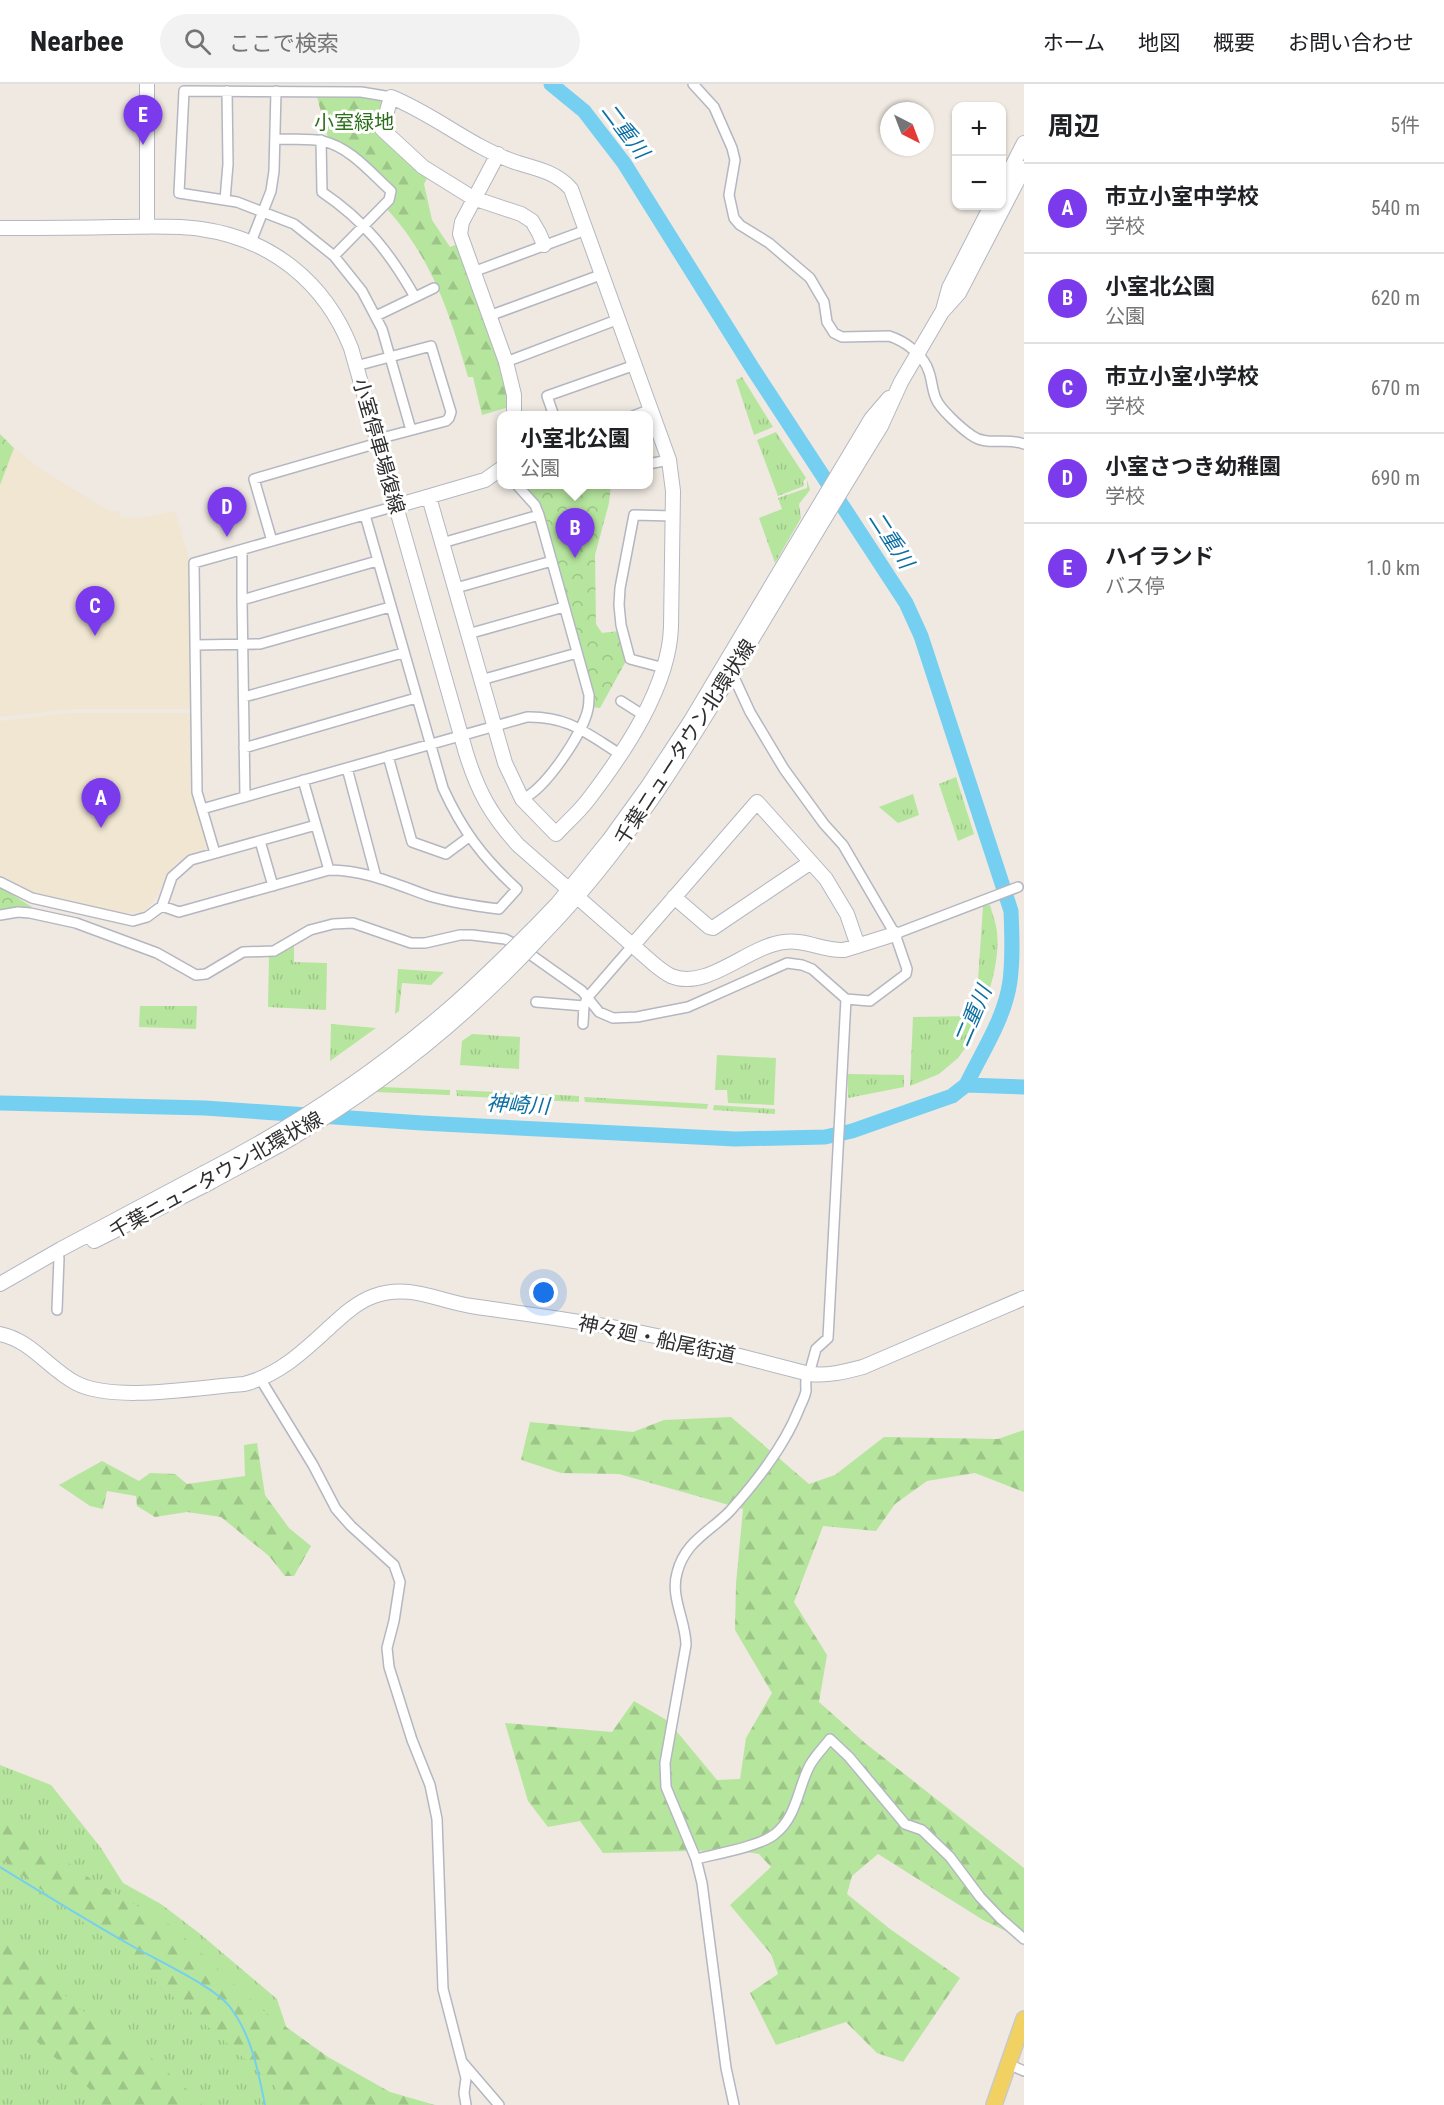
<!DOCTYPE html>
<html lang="ja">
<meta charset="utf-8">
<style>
:root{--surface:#fff;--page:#f2f2f2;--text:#202124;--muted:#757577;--line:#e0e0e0;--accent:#7c3aed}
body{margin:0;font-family:"Roboto Condensed","Noto Sans JP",sans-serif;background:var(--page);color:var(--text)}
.controls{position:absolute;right:18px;top:18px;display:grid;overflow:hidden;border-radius:12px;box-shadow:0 2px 4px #0004}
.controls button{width:54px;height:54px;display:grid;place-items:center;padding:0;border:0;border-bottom:2px solid var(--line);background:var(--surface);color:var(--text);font:30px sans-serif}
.compass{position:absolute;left:880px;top:18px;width:54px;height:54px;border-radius:50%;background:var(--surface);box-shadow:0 2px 4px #0004;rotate:138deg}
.you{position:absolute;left:544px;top:1209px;width:21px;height:21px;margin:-15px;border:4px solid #fff;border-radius:50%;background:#1a73e8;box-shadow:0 0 0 9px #1a73e833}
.badge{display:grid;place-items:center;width:39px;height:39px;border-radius:50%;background:var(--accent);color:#fff;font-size:20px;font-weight:700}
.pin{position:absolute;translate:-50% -50px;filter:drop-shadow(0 2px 3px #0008)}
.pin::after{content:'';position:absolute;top:32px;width:21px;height:18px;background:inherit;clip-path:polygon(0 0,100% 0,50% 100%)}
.popup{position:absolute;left:497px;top:327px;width:156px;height:78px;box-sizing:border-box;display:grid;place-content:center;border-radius:12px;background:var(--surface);filter:drop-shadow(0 2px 4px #0005);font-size:20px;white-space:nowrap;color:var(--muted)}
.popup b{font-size:22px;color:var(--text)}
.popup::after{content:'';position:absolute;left:50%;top:100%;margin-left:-12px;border:12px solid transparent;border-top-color:var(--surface)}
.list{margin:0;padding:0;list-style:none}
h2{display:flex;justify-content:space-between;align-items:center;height:78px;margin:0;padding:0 24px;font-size:26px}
h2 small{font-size:20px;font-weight:400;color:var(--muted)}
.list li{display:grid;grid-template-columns:39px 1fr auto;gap:18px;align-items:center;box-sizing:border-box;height:90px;padding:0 24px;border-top:2px solid var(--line)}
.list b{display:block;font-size:22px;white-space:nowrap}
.list p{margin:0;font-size:20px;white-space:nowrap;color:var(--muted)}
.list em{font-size:20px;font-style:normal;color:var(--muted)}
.icon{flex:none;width:33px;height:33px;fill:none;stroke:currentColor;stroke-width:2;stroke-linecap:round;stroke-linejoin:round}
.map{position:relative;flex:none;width:1024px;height:2021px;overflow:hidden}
header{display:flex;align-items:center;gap:36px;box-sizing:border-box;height:84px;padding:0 30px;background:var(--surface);border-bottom:2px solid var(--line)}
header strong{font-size:28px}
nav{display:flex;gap:33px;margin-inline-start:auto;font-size:21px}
.search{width:420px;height:54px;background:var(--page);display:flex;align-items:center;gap:15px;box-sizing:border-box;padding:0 21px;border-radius:33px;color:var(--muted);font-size:22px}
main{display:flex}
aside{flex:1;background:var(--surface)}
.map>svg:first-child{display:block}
</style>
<header>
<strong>Nearbee</strong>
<div class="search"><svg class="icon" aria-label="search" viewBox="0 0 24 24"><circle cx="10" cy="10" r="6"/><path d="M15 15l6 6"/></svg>ここで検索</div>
<nav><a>ホーム</a><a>地図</a><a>概要</a><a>お問い合わせ</a></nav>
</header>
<main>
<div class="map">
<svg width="1024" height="2021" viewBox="0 0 1024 2021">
<defs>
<pattern id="grass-tufts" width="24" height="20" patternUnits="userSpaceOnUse" patternTransform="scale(1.5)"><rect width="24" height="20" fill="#b6e59e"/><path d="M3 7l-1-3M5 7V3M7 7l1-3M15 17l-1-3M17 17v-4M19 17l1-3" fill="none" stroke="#9dc588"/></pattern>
<pattern id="forest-firs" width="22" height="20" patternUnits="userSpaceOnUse" patternTransform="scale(1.5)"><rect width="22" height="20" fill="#b6e59e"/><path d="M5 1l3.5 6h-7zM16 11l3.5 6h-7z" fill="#9dc588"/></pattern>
<pattern id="park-crowns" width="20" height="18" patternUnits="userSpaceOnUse" patternTransform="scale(1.5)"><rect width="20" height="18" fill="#b6e59e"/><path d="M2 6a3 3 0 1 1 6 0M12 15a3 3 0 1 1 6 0" fill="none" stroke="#9dc588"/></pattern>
</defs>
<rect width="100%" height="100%" fill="#efe9e1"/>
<!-- education -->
<path fill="#f0e6d1" d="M14 364 42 386 107 426 119 428 120 433 142 434 175 427 190 478 191 625H72L0 633V401Z
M70 629H191L193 708 207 764 184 774 175 780 152 819 142 828 123 829 33 808 0 792V637Z"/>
<!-- grass -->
<path fill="url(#grass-tufts)" d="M742 293 773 343 754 351 736 296Z
M776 348 806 394 803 397 804 402 778 412 757 356Z
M807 396 810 406 799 420 801 434 775 479 759 434 782 425 778 414 807 404Z
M956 693 974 750 958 757 939 700Z
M913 710 919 731 898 739 879 723Z
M990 821C992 829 996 839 997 848 1000 880 988 912 977 941L975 942 983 822Z
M294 859V878L327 879 326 926 268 923 269 871Z
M398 885 444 888 431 901 402 899 399 927 395 930Z
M140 922H197L196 945 139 943Z
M973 932V953L958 974 939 990 910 1002 913 933Z
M331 940 376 944 330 977Z
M472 950 520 953 519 985 460 981 462 957Z
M717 971 776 974 774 1021 728 1019 727 1006H715Z
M848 990 904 991V1003L848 1014Z
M382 1003 450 1006V1011H448L375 1008Z
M456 1006 579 1012V1018L457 1012Z
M584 1013 708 1020 707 1025 585 1018Z
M714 1021 775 1025V1030L713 1026Z
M0 1681 51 1701 101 1764 123 1799 161 1820 199 1849 277 1915 312 2021H0Z"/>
<!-- forest -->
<path fill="url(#forest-firs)" d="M317 13H361L381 16 384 21 378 47 429 91 424 100 432 136 450 163 458 160 501 279 507 302 509 323 482 331 473 293H468C450 230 432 174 387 125L395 116V105L353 66 328 54Z
M731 1333 809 1400 835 1391 884 1353 998 1355 1024 1346V1408L975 1389 927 1397 895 1420 876 1447 823 1442 794 1518 827 1571 819 1618 865 1659 1024 1784V1856L983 1836 878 1770 852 1792 847 1810 890 1845 960 1894 903 1978 877 1969 846 1938 776 1961 750 1909 778 1890 771 1870 730 1821 771 1783 759 1770 733 1766 603 1769 580 1737 548 1743 528 1717 505 1639 612 1648 634 1617 668 1637 717 1696 740 1695 746 1654 772 1609 735 1546 736 1500 743 1425 619 1390 561 1389 521 1376 530 1338 633 1348 664 1336Z
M257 1359 265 1411 289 1444 311 1462 294 1492H285L269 1472 221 1433 187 1428 155 1433 137 1422 136 1412 107 1407 103 1425 90 1422 59 1401 102 1377 139 1397 150 1389 175 1390 187 1400 245 1392 244 1361Z
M0 1729 92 1796 172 1842 261 1925 328 1973 390 2008 435 2021H279L276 2002 115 1862 0 1774Z
M0 1845 44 1882 71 1919 147 1970 200 2017 202 2021H100L94 2009 39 1959 0 1938Z"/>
<!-- park -->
<path fill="url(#park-crowns)" d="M0 350 14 364 0 401Z
M520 401H611L609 419 595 471 596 540 602 549 619 547 626 577 600 624 592 623 541 430Z
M0 803 32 823 0 826Z"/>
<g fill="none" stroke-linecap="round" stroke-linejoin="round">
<!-- stream -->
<path stroke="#75cff0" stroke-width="2" d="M0 1783C44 1810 88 1837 134 1863 157 1876 215 1903 230 1923 252 1952 258 1987 265 2021"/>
<!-- river -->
<path stroke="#75cff0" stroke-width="15" d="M551 0 584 27 624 79 753 285 906 519 921 552 1011 827C1012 851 1013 874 1010 897 1005 934 982 968 966 1001
M0 1019 205 1024 422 1039 735 1055 825 1053 852 1047 952 1012 966 1001 1024 1003"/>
<!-- street casing -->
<g stroke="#b4b7c1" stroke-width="12">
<path id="street" d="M693 0 714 23 732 64 735 76 729 111 734 134 740 141 769 159 810 194 824 218 827 238 834 249 842 253 889 252C905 257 924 271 929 288 932 296 932 306 936 315 940 325 961 344 971 351 987 363 1006 353 1024 360
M391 13 361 8 184 7 179 109 237 118 294 140 334 172 362 207 382 245 411 346
M276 55C291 56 309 54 323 57 351 64 370 88 391 107L389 116 334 172
M321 56 322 108C365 137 390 169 415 213
M225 116 228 80 227 7
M251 158 271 107 274 87 276 7
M473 188 586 146
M376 232 434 204
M489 232 603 190
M506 278 619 235
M356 282 431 262 451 328 449 334 446 337 378 355
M554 332 547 312 635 281
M633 332 651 325
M648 380 669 376
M516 400 535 421 539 431 589 611C589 615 589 620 588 625 583 649 545 706 522 715
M272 457 254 395 378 359
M442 459 539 431
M242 466V516
M456 504 552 477
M468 550 564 523
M196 561 260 560 390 523
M664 584 630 575 621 541 619 521 620 504 634 431 673 432
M481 596 577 569
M244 613 403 569
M621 617 643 631
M244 664 416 614
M388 672 412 758 446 770 469 753
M347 684 376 793
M303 696 329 786
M245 713 242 516 377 477
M202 725 197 708 194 479 396 422
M260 757 273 802
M215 769 202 725 527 633C568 632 586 649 620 670
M0 798 32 814 133 837 147 833 162 822 172 793 191 776 316 741
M162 822 179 828 329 786C366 786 395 800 429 812 452 819 475 822 499 825L517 805C483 774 462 746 443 704L365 431
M0 831 18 828 30 829 76 839 157 869 196 891 206 890 243 868 274 867 310 846 333 840 353 839 411 859H425L460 851H472L505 855 517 861 582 907 599 928 613 934 637 933 688 923 787 879 802 881 812 885 846 915 870 917 906 890 907 885 895 850 843 761 824 740 784 685 750 628 732 589
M895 850 1018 803
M536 918 584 922
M583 940 584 922 587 914 633 861
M57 1226 59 1174
M809 1290 816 1265 828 1254 846 915
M261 1296 313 1381 336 1425 351 1442 394 1481 400 1498 394 1537 387 1564 389 1583 412 1656 430 1701 437 1735 443 1905 466 1994 464 2009 466 2021
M696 1775C716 1770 761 1762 775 1750 797 1733 798 1703 810 1681 815 1672 824 1663 830 1655L849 1673 905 1740 922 1746 950 1773 980 1813 1000 1834 1024 1855
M463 1979 499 2021
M1008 1980 1024 1987
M734 2021 726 1984 702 1799 696 1775 666 1703 665 1679 686 1561C686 1537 670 1513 677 1489 685 1457 710 1448 730 1427 757 1397 784 1363 799 1325 801 1320 805 1313 806 1307 806 1301 805 1296 807 1289"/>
</g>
<!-- secondary casing -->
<g stroke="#b4b7c1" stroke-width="16">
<path id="secondary" d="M498 70 462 138 460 150 506 278 514 311V332
M1002 102 1024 59
M147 143V0
M0 144C38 144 76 144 114 143 143 143 173 141 201 145 271 155 325 198 351 264L466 669C478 708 491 731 518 761L655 881C660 885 665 889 671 892 707 907 748 862 784 858 805 855 823 867 844 866L895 850
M943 226 949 204 991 122
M429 413 505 679 522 715 556 750C566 739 579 728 588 716 624 669 669 603 671 543L673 407 669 376 571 105C557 89 539 85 518 79 472 64 436 31 391 13L382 45 423 83 473 114 521 130 532 137 539 149 544 161
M396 422 485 396 502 384
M674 813 709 843 713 844 811 778
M533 845 558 819 609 756 648 702 690 638 871 335 889 314
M541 852C623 768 682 672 742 572 788 495 834 418 881 342L901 298 942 228 959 209 1024 84
M633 861 757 718 826 795 847 830 858 862
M94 1157 209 1099
M0 1200 61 1165 204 1089
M0 1250C31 1256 49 1285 76 1299 114 1319 200 1303 244 1300 279 1291 304 1267 330 1243 343 1231 357 1218 374 1212 409 1199 438 1217 471 1222 518 1229 564 1235 611 1243 677 1255 744 1273 809 1290 829 1292 844 1288 863 1283L1024 1214"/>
</g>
<!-- primary casing -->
<g stroke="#c9c9c9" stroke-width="18">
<path id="primary" d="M994 2021 1024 1935"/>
</g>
<!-- street -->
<use href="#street" stroke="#fff" stroke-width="9"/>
<!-- secondary -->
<use href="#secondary" stroke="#fff" stroke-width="14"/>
<!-- primary -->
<use href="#primary" stroke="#f2d163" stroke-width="15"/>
<!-- secondary-bridge casing -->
<g stroke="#b4b7c1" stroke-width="16" stroke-linecap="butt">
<path id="secondary-bridge" d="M204 1089C292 1044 375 989 450 924 479 899 506 872 533 845
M209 1099C234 1085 260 1072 285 1058 379 1003 468 932 541 852"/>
</g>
<!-- secondary-bridge -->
<use href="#secondary-bridge" stroke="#fff" stroke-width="14"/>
</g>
<g text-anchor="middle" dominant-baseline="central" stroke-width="6" stroke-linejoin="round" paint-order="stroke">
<!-- park labels -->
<g font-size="20" fill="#2c6e1b" stroke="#fff">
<text x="354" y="38">小室緑地</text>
</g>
<!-- street labels -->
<g font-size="20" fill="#2e2e2e" stroke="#fff">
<text transform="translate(379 362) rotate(74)">小室停車場復線</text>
<text transform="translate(685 658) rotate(-57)">千葉ニュータウン北環状線</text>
<text transform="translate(216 1091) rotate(-29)">千葉ニュータウン北環状線</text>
<text transform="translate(657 1255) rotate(12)">神々廻・船尾街道</text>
</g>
<!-- water labels -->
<g font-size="21" font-style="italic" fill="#0d6fa3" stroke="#fff">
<text transform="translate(625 47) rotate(53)">二重川</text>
<text transform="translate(891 456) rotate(57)">二重川</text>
<text transform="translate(973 932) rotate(-67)">二重川</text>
<text transform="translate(518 1021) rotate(3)">神崎川</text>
</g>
</g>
</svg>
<div class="controls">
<button>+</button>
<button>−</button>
</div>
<svg class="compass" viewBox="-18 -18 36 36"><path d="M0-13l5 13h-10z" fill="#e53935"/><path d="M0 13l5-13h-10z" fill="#757577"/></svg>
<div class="you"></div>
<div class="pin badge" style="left:101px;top:744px">A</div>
<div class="pin badge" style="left:575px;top:474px">B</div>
<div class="popup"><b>小室北公園</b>公園</div>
<div class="pin badge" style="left:95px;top:552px">C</div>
<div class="pin badge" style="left:227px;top:453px">D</div>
<div class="pin badge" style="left:143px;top:61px">E</div>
</div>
<aside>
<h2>周辺<small>5件</small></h2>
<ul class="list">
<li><span class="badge">A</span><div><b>市立小室中学校</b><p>学校</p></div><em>540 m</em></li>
<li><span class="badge">B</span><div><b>小室北公園</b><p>公園</p></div><em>620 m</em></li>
<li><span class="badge">C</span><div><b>市立小室小学校</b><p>学校</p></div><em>670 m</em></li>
<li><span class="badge">D</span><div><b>小室さつき幼稚園</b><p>学校</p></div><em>690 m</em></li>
<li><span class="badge">E</span><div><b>ハイランド</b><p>バス停</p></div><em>1.0 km</em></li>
</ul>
</aside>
</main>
